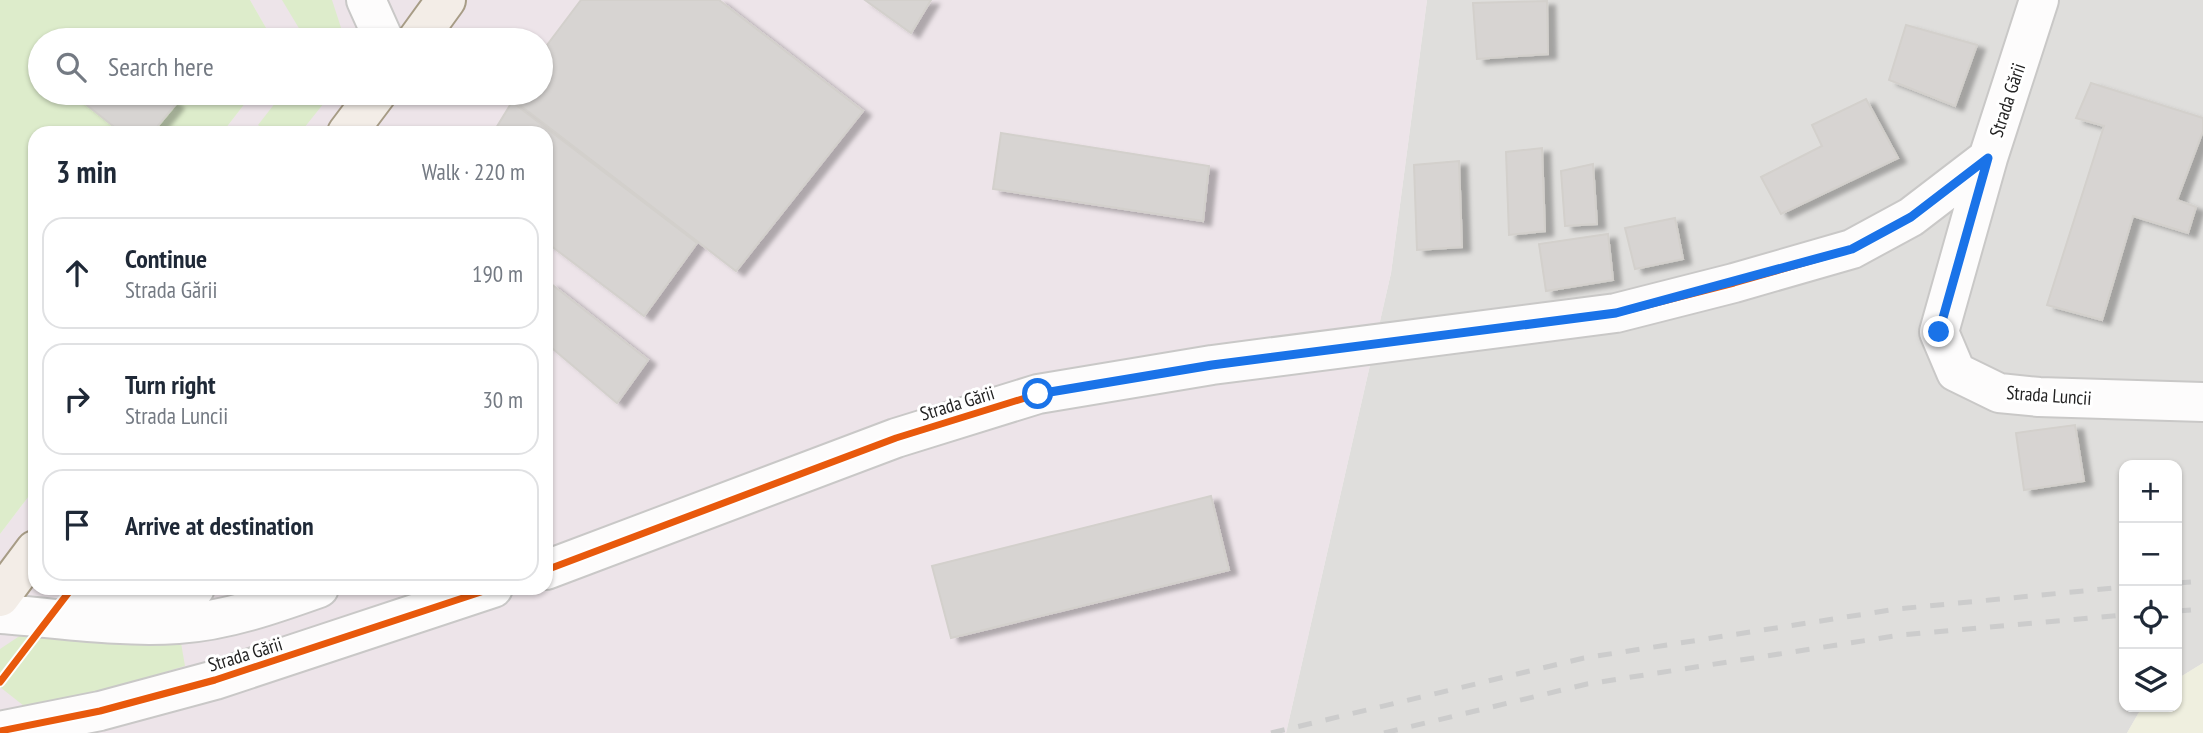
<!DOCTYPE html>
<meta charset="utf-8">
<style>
:root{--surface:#fff;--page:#f2f2f3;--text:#1f2937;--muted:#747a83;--line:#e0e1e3}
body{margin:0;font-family:"PT Sans Narrow",sans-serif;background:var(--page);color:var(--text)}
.controls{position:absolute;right:21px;bottom:21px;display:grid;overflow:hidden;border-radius:14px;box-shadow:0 2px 5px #0004}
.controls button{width:63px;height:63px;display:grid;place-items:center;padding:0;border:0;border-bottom:2px solid var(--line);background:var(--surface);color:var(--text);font:35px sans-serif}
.stop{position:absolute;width:21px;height:21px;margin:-16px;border:5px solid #1a73e8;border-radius:50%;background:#fff}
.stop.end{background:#1a73e8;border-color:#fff;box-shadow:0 2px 7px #0008}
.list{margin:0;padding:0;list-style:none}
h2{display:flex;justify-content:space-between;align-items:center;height:91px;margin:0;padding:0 28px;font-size:30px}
h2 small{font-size:23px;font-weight:400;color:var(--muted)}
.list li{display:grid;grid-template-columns:46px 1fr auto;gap:21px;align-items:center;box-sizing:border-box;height:112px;margin:0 14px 14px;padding:0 14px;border:2px solid var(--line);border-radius:21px}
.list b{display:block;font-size:26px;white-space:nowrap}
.list p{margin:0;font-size:23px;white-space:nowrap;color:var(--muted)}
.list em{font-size:23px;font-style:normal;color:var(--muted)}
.icon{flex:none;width:38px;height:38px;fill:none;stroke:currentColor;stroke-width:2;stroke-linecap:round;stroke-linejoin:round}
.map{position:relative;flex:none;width:2203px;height:733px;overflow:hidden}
.search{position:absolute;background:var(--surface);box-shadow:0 2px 5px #0004;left:28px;top:28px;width:525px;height:77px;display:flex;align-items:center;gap:18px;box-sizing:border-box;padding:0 24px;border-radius:38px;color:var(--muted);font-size:26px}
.panel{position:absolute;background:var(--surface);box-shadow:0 2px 5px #0004;left:28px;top:126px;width:525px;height:469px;border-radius:21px}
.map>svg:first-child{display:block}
</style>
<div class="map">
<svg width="2203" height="733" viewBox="0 0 2203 733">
<defs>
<filter id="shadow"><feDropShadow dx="8" dy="4.5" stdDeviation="2" flood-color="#0004"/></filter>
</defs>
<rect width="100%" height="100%" fill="#f0eeeb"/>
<!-- residential -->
<path fill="#dfdedc" d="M1427 0H2203V663L2177 679V465H2124V707H2142L2127 733H1286L1391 273Z"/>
<!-- industrial -->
<path fill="#ede4e9" d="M250 0H1427L1391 273 1286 733H0V534L35 488V588H546V133H222L253 93H541V40H273Z"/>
<!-- farmland -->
<path fill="#efefdf" d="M2203 663V733H2127L2142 707H2177V679Z"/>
<!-- grass -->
<path fill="#ddeccb" d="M0 0H250L273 40H40V93H253L222 133H35V488L0 534Z
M282 0H332L345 40H306Z
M283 93H332L300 133H268L258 125Z
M40 629C87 637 133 646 181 643L185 666 112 688 24 706 0 687V649L21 635Z"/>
<!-- building -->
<path fill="#d7d4d2" stroke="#d3d0cc" stroke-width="2" filter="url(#shadow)" d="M581 0H719L863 111 736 271 508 96 510 93H541V53Z
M865 0H931L911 33Z
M1547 1 1548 54 1477 59 1473 3Z
M1906 25 1977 45 1955 106 1889 80Z
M2091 83 2203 118V131L2177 200 2196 207 2188 233 2133 216 2102 320 2047 305 2104 126 2076 118Z
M75 93H161L176 104 152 133H122L74 95Z
M1866 99 1898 158 1781 214 1761 177 1822 146 1812 125Z
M512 102 697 243 644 316 546 242V133H493Z
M1001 133 1209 166 1203 221 993 189Z
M1542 148 1545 231 1509 235 1506 152Z
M1459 161 1462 247 1417 250 1414 165Z
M1593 164 1597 224 1565 226 1561 171Z
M1675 218 1683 259 1635 269 1625 228Z
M1608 234 1613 280 1546 291 1539 244Z
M550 283 648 360 617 403 546 343V288Z
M2075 425 2084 481 2024 490 2016 433Z
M1211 496 1229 570 951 638 932 566Z"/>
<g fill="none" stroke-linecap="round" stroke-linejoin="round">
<!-- minor casing -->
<g stroke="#c9c8c7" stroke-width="42">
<path id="minor" d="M366 0 384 40
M2039 0 1988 158 1939 332 1956 372 1999 393 2039 397 2203 402
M546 570 896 438 1038 394 1212 365 1616 313 1734 283 1852 249 1911 217 1988 158
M0 614C58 618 119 628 178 624 226 621 274 604 319 588
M114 617 151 601 195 588
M76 620 101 588
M0 731 100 711 215 680 493 588"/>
</g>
<!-- major casing -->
<g stroke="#a79c86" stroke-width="42">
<path id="major" d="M417 40 446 0
M347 133 377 93
M0 597 35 550"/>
</g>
<!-- minor -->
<use href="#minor" stroke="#fdfcfc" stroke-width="38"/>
<!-- major -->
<use href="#major" stroke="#f3ede7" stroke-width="38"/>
<!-- rail -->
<path stroke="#ccc" stroke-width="5" stroke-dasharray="14 14" stroke-linecap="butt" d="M2177 583 2203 581
M2177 611 2203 609
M1271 733 1584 658 1897 609 2124 587
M1384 733 1587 684 1901 635 2124 615"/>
<!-- cycleway casing -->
<g stroke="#fff" stroke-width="11">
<path id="cycleway" d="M546 570 896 438 1038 394 1212 365 1616 313 1734 283 1852 249 1911 217 1988 158
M0 682 72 588
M0 731 100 711 215 680 493 588"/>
</g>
<!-- cycleway -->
<use href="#cycleway" stroke="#e8590c" stroke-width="7"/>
</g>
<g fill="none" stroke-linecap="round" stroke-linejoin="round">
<!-- route -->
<path stroke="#1a73e8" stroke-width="9" d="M1038 394 1212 365 1616 313 1852 249 1911 217 1988 158 1939 332"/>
</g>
<g text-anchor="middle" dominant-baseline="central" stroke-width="6" stroke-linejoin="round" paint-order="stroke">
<!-- street labels -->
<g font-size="19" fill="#222" stroke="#fff">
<text transform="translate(2007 100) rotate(-72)">Strada Gării</text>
<text transform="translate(2049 395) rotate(4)">Strada Luncii</text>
<text transform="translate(957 403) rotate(-17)">Strada Gării</text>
<text transform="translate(245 654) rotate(-17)">Strada Gării</text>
</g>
</g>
</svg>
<div class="controls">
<button>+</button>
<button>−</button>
<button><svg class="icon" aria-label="locate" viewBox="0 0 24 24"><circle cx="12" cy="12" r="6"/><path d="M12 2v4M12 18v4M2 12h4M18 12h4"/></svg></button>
<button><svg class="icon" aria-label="layers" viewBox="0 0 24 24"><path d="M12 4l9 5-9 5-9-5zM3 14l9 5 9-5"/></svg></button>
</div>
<div class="stop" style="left:1038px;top:394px"></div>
<div class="stop end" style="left:1939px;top:332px"></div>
<div class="search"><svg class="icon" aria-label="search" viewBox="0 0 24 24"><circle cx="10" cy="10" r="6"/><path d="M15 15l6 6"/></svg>Search here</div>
<section class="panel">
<h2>3 min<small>Walk · 220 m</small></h2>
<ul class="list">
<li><svg class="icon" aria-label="ahead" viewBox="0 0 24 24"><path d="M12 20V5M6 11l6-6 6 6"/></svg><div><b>Continue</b><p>Strada Gării</p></div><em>190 m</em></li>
<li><svg class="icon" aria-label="right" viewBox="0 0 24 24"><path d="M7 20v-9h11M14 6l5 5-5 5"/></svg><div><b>Turn right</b><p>Strada Luncii</p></div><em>30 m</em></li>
<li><svg class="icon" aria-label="arrive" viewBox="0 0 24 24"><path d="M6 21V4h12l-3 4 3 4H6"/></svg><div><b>Arrive at destination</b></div></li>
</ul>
</section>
</div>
